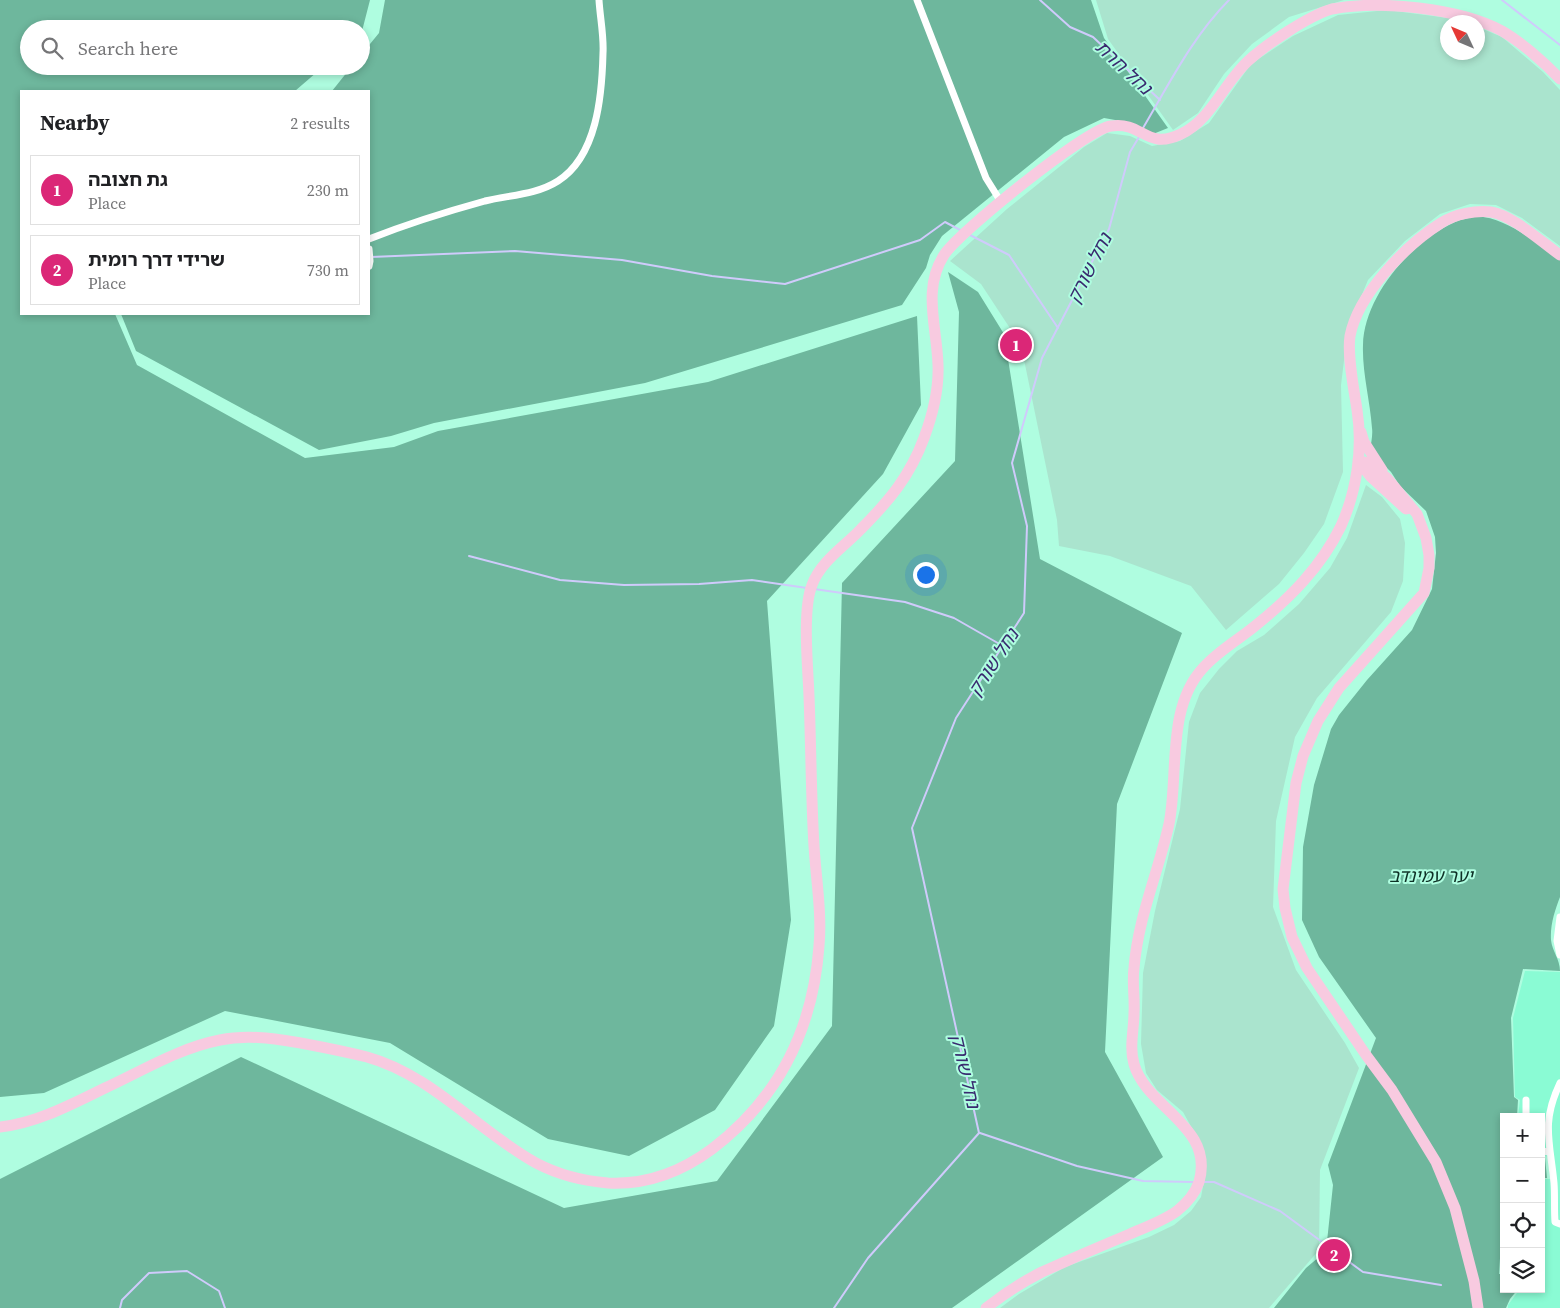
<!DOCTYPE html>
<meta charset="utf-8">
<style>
:root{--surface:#fff;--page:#f6f6f6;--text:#202124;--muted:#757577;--line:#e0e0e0;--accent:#db2777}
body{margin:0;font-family:"Source Serif 4","Noto Sans Hebrew",serif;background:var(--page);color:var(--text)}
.controls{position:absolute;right:15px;bottom:15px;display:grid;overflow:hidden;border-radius:0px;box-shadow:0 2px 8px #0003}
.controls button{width:45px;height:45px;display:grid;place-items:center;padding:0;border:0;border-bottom:1px solid var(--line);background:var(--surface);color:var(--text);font:25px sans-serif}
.compass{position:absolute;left:1440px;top:15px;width:45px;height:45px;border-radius:50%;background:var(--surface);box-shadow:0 2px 8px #0003;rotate:314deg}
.you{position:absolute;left:925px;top:574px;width:18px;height:18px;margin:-12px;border:4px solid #fff;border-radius:50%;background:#1a73e8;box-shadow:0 0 0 8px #1a73e833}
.badge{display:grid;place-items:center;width:32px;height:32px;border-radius:50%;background:var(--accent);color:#fff;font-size:16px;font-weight:700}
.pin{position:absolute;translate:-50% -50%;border:2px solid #fff;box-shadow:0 1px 5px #0006}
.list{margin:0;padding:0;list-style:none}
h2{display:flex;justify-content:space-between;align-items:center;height:65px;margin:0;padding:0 20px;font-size:21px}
h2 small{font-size:16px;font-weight:400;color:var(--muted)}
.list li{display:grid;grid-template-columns:32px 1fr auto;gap:15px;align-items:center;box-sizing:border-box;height:70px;margin:0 10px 10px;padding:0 10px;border:1px solid var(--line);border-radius:0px}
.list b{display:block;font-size:19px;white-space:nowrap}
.list p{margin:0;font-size:16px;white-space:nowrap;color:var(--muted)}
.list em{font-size:16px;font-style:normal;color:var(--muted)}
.icon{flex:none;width:28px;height:28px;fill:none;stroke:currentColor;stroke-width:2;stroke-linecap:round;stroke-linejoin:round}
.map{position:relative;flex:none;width:1560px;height:1308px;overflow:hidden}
.search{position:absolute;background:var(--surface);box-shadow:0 2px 8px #0003;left:20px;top:20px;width:350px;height:55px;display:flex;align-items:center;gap:12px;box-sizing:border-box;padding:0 18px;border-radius:28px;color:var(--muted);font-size:19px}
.panel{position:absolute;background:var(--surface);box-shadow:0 2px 8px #0003;left:20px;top:90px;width:350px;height:225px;border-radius:0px}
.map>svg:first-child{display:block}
</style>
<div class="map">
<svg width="1560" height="1308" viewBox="0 0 1560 1308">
<rect width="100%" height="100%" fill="#affde0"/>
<!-- built -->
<path fill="#8afbd4" d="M1525 971 1560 972V1308H1508V1305L1520 1289H1541V1179H1550L1548 1157 1541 1154V1117H1518L1520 1100 1515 1097 1513 1018Z"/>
<!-- green -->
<path fill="#aae4ce" d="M1096 0H1344L1289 17 1252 44 1224 74 1198 113 1173 130 1108 39Z
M1387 10 1456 19 1465 22H1448V52H1478V27L1502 37 1543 72 1560 90V246L1522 218 1496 205 1470 204 1440 214 1405 241 1368 280 1348 328 1341 385 1343 472 1324 524 1304 553 1279 584 1226 630 1191 586 1110 556 1059 546 1057 520 1021 345 981 284 950 261 1007 209 1084 147 1107 133 1130 136 1152 146 1180 141 1209 123 1251 64 1293 36 1338 15Z
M1366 485 1382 497 1400 519 1405 543 1403 581 1391 612 1317 698 1295 737 1276 821 1273 907 1296 970 1345 1043 1359 1068 1320 1170 1319 1250 1269 1308H1000L1019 1294 1065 1267 1149 1237 1174 1225 1191 1211 1201 1197 1205 1176 1198 1139 1183 1112 1157 1090 1146 1073 1141 1044 1143 973 1155 911 1180 809 1189 722 1200 693 1219 669 1237 651 1264 635 1299 604 1330 568 1347 538Z"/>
<!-- forest -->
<path fill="#6eb79d" d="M0 0H370L361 35V29H29V66H324L295 91H21V314H115L137 365 305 458 394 447 438 431 708 382 917 316 921 405 883 474 767 601 791 920 774 1026 715 1110 629 1156 548 1139 390 1043 225 1011 44 1093 0 1097Z
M385 0H1091L1104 38 1168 128 1153 134 1132 123 1104 118 1064 137 942 236 930 255 926 268 902 305 645 383 434 423 391 436 319 450 136 351 121 314H369V91H332L352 66H361V55L379 33Z
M1477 216C1509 219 1535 242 1560 260V897C1555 910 1550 925 1551 940 1552 951 1560 959 1560 971L1523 969 1511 1018 1514 1097 1518 1100 1517 1117H1504V1195L1499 1274H1504V1289H1518L1510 1299 1506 1308H1274L1306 1268 1326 1251 1333 1185 1328 1165 1376 1038 1319 957 1302 920 1303 847 1314 785 1331 729 1339 715 1367 680 1412 630 1432 589 1436 553 1435 537 1426 511 1400 486 1391 472 1370 451C1371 443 1373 435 1372 428 1370 400 1362 372 1363 345 1364 296 1412 241 1455 222 1462 219 1470 218 1477 216Z
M948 272 978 292 1004 334 1040 559 1182 633 1117 804 1105 1052 1163 1157 952 1308H0V1179L241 1057 564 1208 717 1181 832 1026 842 583 955 461 959 312Z
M1541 1157 1545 1158 1547 1178H1541Z"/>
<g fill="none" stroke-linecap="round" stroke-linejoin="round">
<!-- stream -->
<path stroke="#cfcbfb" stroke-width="2" d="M1040 0 1070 27 1093 37 1160 100
M1502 0 1560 45
M1143 128C1169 84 1193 36 1229 0
M970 235 1009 255 1058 328
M371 257 515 251 622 260 712 276 785 284 920 240 945 222 962 231
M469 556 560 580 624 585 699 584 752 580 807 588
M814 589 905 602 954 618 1003 646
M980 1133 1077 1166 1143 1181 1193 1182
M1203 1182H1214L1280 1211 1363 1272 1441 1285
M120 1308 122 1300 149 1273 187 1271 219 1291 225 1308
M834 1308 868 1258 979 1133 912 828 956 718 1024 613 1027 526 1012 463 1042 358 1109 229 1130 152 1139 137"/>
<!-- street -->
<path stroke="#fff" stroke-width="7" d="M917 0 986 178 1001 202
M369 239C407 224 445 212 485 201 509 195 536 195 558 181 597 156 602 96 603 53 604 36 600 17 599 0
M369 249 370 261 369 266
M1560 917 1557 941 1560 955
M1560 1083C1541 1123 1550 1141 1554 1183 1555 1196 1554 1209 1555 1222L1560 1224
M1526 1117V1100
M1541 1151 1550 1152"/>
<!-- primary -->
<path stroke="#f8cae0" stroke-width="11" d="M1361 432 1364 442 1382 470
M1358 460 1368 463 1387 478 1417 514 1426 538 1429 555V568L1424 593 1339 688 1318 721 1303 756 1296 783 1283 889 1285 908 1292 937 1307 968 1366 1055 1392 1090 1436 1162 1455 1208 1474 1281 1478 1308
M1359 462 1371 477 1406 509
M0 1127C37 1123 72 1104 105 1088 142 1071 179 1048 220 1040 249 1034 277 1039 306 1044 327 1048 347 1052 367 1057 432 1075 478 1131 536 1163 557 1174 584 1181 608 1183 646 1185 681 1172 712 1149 779 1098 813 1029 819 946 822 913 816 879 814 846 811 796 811 746 809 696 808 668 802 610 812 585 821 561 844 547 861 529 889 501 910 476 924 438 933 414 939 390 938 365 937 327 922 289 944 255 959 232 1085 130 1111 126 1143 121 1146 151 1181 134 1211 120 1224 83 1248 61 1267 44 1308 16 1332 9 1380 0 1459 8 1502 31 1521 42 1544 62 1560 79
M986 1308C1004 1294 1022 1282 1042 1272 1071 1259 1101 1246 1130 1234 1146 1227 1163 1221 1177 1211 1187 1203 1195 1194 1199 1182 1215 1126 1146 1108 1134 1064 1129 1047 1134 1030 1134 1013 1135 998 1132 983 1134 968 1138 918 1158 873 1169 824 1179 775 1166 708 1203 668 1218 651 1238 640 1255 626 1290 598 1321 567 1341 526 1357 490 1363 448 1357 410 1354 389 1347 356 1350 336 1358 294 1406 245 1441 223 1455 214 1476 210 1491 212 1512 215 1543 243 1560 255"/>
</g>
<g text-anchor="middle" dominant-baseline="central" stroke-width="4" stroke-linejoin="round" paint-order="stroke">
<!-- park labels -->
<g font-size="18" font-style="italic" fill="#0e3126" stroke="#affde0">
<text x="1431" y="875">יער עמינדב</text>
</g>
<!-- water labels -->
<g font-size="19" font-style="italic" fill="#392a6f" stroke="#affde0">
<text transform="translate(1124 67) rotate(43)">נחל חרת</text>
<text transform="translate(1089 268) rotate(-63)">נחל שורק</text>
<text transform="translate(993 662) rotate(-57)">נחל שורק</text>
<text transform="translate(966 1071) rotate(77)">נחל שורק</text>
</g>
</g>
</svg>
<div class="controls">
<button>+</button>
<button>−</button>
<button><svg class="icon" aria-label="locate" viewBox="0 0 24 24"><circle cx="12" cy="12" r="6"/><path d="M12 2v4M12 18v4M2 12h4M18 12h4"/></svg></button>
<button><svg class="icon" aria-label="layers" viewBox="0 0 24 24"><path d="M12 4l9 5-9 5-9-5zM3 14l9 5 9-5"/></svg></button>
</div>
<svg class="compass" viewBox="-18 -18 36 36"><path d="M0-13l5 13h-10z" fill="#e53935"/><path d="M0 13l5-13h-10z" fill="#757577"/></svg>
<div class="you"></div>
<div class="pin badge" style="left:1016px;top:345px">1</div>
<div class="pin badge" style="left:1334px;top:1255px">2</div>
<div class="search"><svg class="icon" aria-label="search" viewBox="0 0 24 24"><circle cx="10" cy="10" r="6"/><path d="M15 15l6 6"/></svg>Search here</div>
<section class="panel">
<h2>Nearby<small>2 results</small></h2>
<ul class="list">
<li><span class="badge">1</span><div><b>גת חצובה</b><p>Place</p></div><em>230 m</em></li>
<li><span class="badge">2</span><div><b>שרידי דרך רומית</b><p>Place</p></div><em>730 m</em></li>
</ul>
</section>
</div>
